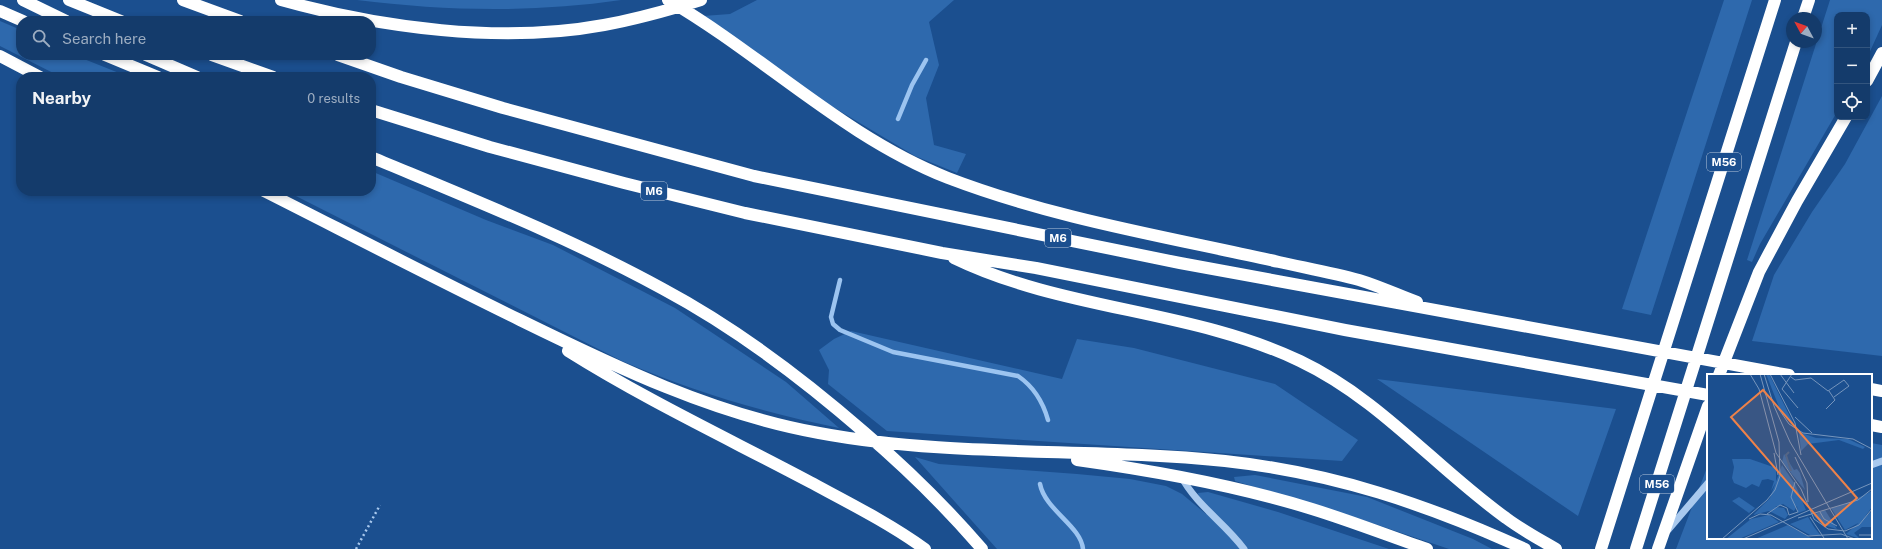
<!DOCTYPE html>
<meta charset="utf-8">
<style>
:root{--surface:#143b6b;--page:#214673;--text:#f1f3f6;--muted:#9dadc1;--line:#33557e}
body{margin:0;font-family:"Public Sans",sans-serif;background:var(--page);color:var(--text)}
.controls{position:absolute;right:12px;top:12px;display:grid;overflow:hidden;border-radius:8px;box-shadow:0 2px 6px #0003}
.controls button{width:36px;height:36px;display:grid;place-items:center;padding:0;border:0;border-bottom:1px solid var(--line);background:var(--surface);color:var(--text);font:20px sans-serif}
.compass{position:absolute;left:1786px;top:12px;width:36px;height:36px;border-radius:50%;background:var(--surface);box-shadow:0 2px 6px #0003;rotate:311deg}
.list{margin:0;padding:0;list-style:none}
h2{display:flex;justify-content:space-between;align-items:center;height:52px;margin:0;padding:0 16px;font-size:17px}
h2 small{font-size:13px;font-weight:400;color:var(--muted)}
.icon{flex:none;width:22px;height:22px;fill:none;stroke:currentColor;stroke-width:2;stroke-linecap:round;stroke-linejoin:round}
.map{position:relative;flex:none;width:1882px;height:549px;overflow:hidden}
.search{position:absolute;background:var(--surface);box-shadow:0 2px 6px #0003;left:16px;top:16px;width:360px;height:44px;display:flex;align-items:center;gap:10px;box-sizing:border-box;padding:0 14px;border-radius:16px;color:var(--muted);font-size:15px}
.panel{position:absolute;background:var(--surface);box-shadow:0 2px 6px #0003;left:16px;top:72px;width:360px;height:124px;border-radius:16px}
.map>svg:first-child{display:block}
</style>
<div class="map">
<svg width="1882" height="549" viewBox="0 0 1882 549">
<rect width="100%" height="100%" fill="#1b4f8f"/>
<!-- green -->
<path fill="#2e69ad" d="M357 0H621C533 13 445 11 357 0Z
M757 0H954L929 22 939 65 926 98 934 145 966 154 957 173 915 156 818 98 703 16 730 14Z
M1724 0H1752L1651 315 1622 309Z
M1830 0H1882V25L1867 58V15H1837V112L1760 244 1752 262 1747 260Z
M0 21 21 30V55H74L129 77H61L0 46Z
M1882 96V356L1752 341 1774 275 1812 212 1845 164Z
M371 171 486 220 553 245 675 308 786 382 839 428C764 413 692 391 622 361L286 191H371Z
M851 331 1062 379 1077 339 1134 348 1275 384 1358 440 1342 461 887 431 828 384 829 370 819 350 834 339Z
M1377 379 1616 409 1578 516Z
M1871 443 1882 445V549H1676L1708 465V538H1871Z
M915 457 939 464 1077 474 1130 479 1166 486 1182 494 1206 514C1205 504 1199 501 1198 493L1208 492 1278 512 1389 549H997Z
M1255 475 1367 497 1473 539 1492 549H1449L1366 521 1235 481 1234 477Z"/>
<g fill="none" stroke-linecap="round" stroke-linejoin="round">
<!-- stream -->
<path stroke="#9cc4f0" stroke-width="4.5" d="M898 119 912 85 926 60
M840 280 831 317 833 324 840 330 893 352 1018 376C1034 387 1043 402 1048 420
M1040 484C1045 510 1081 526 1083 549"/>
<!-- path -->
<path stroke="#a9c9ee" stroke-width="2.5" stroke-dasharray="2 3" stroke-linecap="butt" d="M356 549 380 505"/>
<!-- minor -->
<path stroke="#a9c9ee" stroke-width="7" d="M1871 465 1882 461
M1181 476C1196 505 1225 523 1244 549
M1668 530 1708 483"/>
<!-- highway -->
<path stroke="#fff" stroke-width="12" d="M23 0 66 21
M69 0 121 21
M183 0 240 21
M281 0C381 28 501 44 604 25 637 19 669 10 701 0
M668 0C764 56 844 137 948 178 1055 219 1168 237 1279 262 1306 268 1333 273 1359 280 1379 286 1398 295 1417 302
M0 11 23 21
M1803 18 1809 0
M105 55 158 77
M146 55 197 77
M212 55 273 77
M338 55 401 77 503 108 754 176 1180 263 1789 375
M0 56 40 77
M1867 81 1882 53
M371 110 490 147 624 183 745 213 942 253 1036 268 1345 330 1708 395
M371 157C469 198 570 238 663 289 736 328 802 378 864 432 906 468 946 507 982 549
M264 191C349 234 434 278 520 320 616 367 713 414 819 433 953 458 1090 447 1225 461 1334 473 1426 504 1525 549
M954 258C1063 311 1191 309 1300 361 1380 399 1436 468 1506 518 1522 530 1539 539 1556 549
M568 351C646 400 729 439 810 482 849 503 889 523 925 549
M1719 375 1759 272 1797 201 1846 117
M1871 389 1882 391
M1871 425 1882 427
M1077 460C1156 471 1235 485 1312 509 1351 521 1389 536 1427 549
M1601 549 1775 0
M1636 549 1796 42
M1658 549 1708 406"/>
</g>
<g text-anchor="middle" dominant-baseline="central" stroke-width="3" stroke-linejoin="round" paint-order="stroke">
<!-- shield labels -->
<g fill="#1b4f8f" stroke="#bbcadd" stroke-width="1">
<rect x="1707" y="153" width="34" height="18" rx="3"/>
<rect x="641" y="182" width="26" height="18" rx="3"/>
<rect x="1045" y="229" width="26" height="18" rx="3"/>
<rect x="1640" y="475" width="34" height="18" rx="3"/>
</g>
<g font-size="11" font-weight="bold" fill="#fff">
<text x="1724" y="162">M56</text>
<text x="654" y="191">M6</text>
<text x="1058" y="238">M6</text>
<text x="1657" y="484">M56</text>
</g>
</g>
<!-- overview -->
<g transform="translate(1707 374)">
<rect width="165" height="165" fill="#1b4f8f"/>
<path d="M59 0H62L88 53 72 33ZM92 58 109 64 141 65 158 73 156 75 132 66 101 70 94 77ZM77 80 87 96 90 95 93 99 98 116 75 88ZM25 85H43L69 94V108L64 117 67 107 61 105 55 106 52 113 45 110 39 114 27 109 25 104 27 93ZM75 91 88 110 99 136 91 139 90 132 87 137 76 130 68 133 77 134 81 141 78 145 62 137 46 141 63 124ZM165 117V133L155 147 138 156 124 134 139 130ZM32 123 48 134 42 139 25 127ZM118 136 130 155 116 151 106 141ZM165 137V153H155L147 159 153 165 139 160ZM62 141 72 148 32 165H19L44 145ZM101 143 107 153 114 162 103 161 83 150ZM81 151 104 164 117 165H48Z" fill="#2e69ad"/>
<path fill="none" stroke="#3c6290" stroke-width="2" d="M82 78 79 81 84 97"/>
<path fill="none" stroke="#7695bc" stroke-width="1" d="M43 0 52 15 69 79 94 115 107 145 121 155 138 157 152 151 165 135M57 0 67 32 83 68 141 165M63 0 88 49 94 81M73 0 87 19M85 0 75 15 91 34M84 3 88 6 104 4 121 17 137 6 142 12 127 23M71 34 82 50 96 59 146 65 165 75M119 35 128 26 122 17M88 43 105 59M67 79 71 101M88 83 100 109 101 128M113 138 117 145 130 152M60 140 73 131 80 134 82 141 91 138 84 123 88 108M103 143 117 164M91 144 151 126 165 115M42 145 53 140 64 141 101 162 134 160 148 165M152 161H165M15 165 60 126 68 116 73 102 72 68 53 0M36 165 165 109"/>
<path fill="#ee8249" fill-opacity="0.15" stroke="#ee8249" stroke-width="2" d="M56 16 150 124 118 152 24 43Z"/>
<rect width="165" height="165" fill="none" stroke="#fff" stroke-width="2"/>
</g>
</svg>
<div class="controls">
<button>+</button>
<button>−</button>
<button><svg class="icon" aria-label="locate" viewBox="0 0 24 24"><circle cx="12" cy="12" r="6"/><path d="M12 2v4M12 18v4M2 12h4M18 12h4"/></svg></button>
</div>
<svg class="compass" viewBox="-18 -18 36 36"><path d="M0-13l5 13h-10z" fill="#e53935"/><path d="M0 13l5-13h-10z" fill="#9dadc1"/></svg>
<div class="search"><svg class="icon" aria-label="search" viewBox="0 0 24 24"><circle cx="10" cy="10" r="6"/><path d="M15 15l6 6"/></svg>Search here</div>
<section class="panel">
<h2>Nearby<small>0 results</small></h2>
<ul class="list">
</ul>
</section>
</div>
